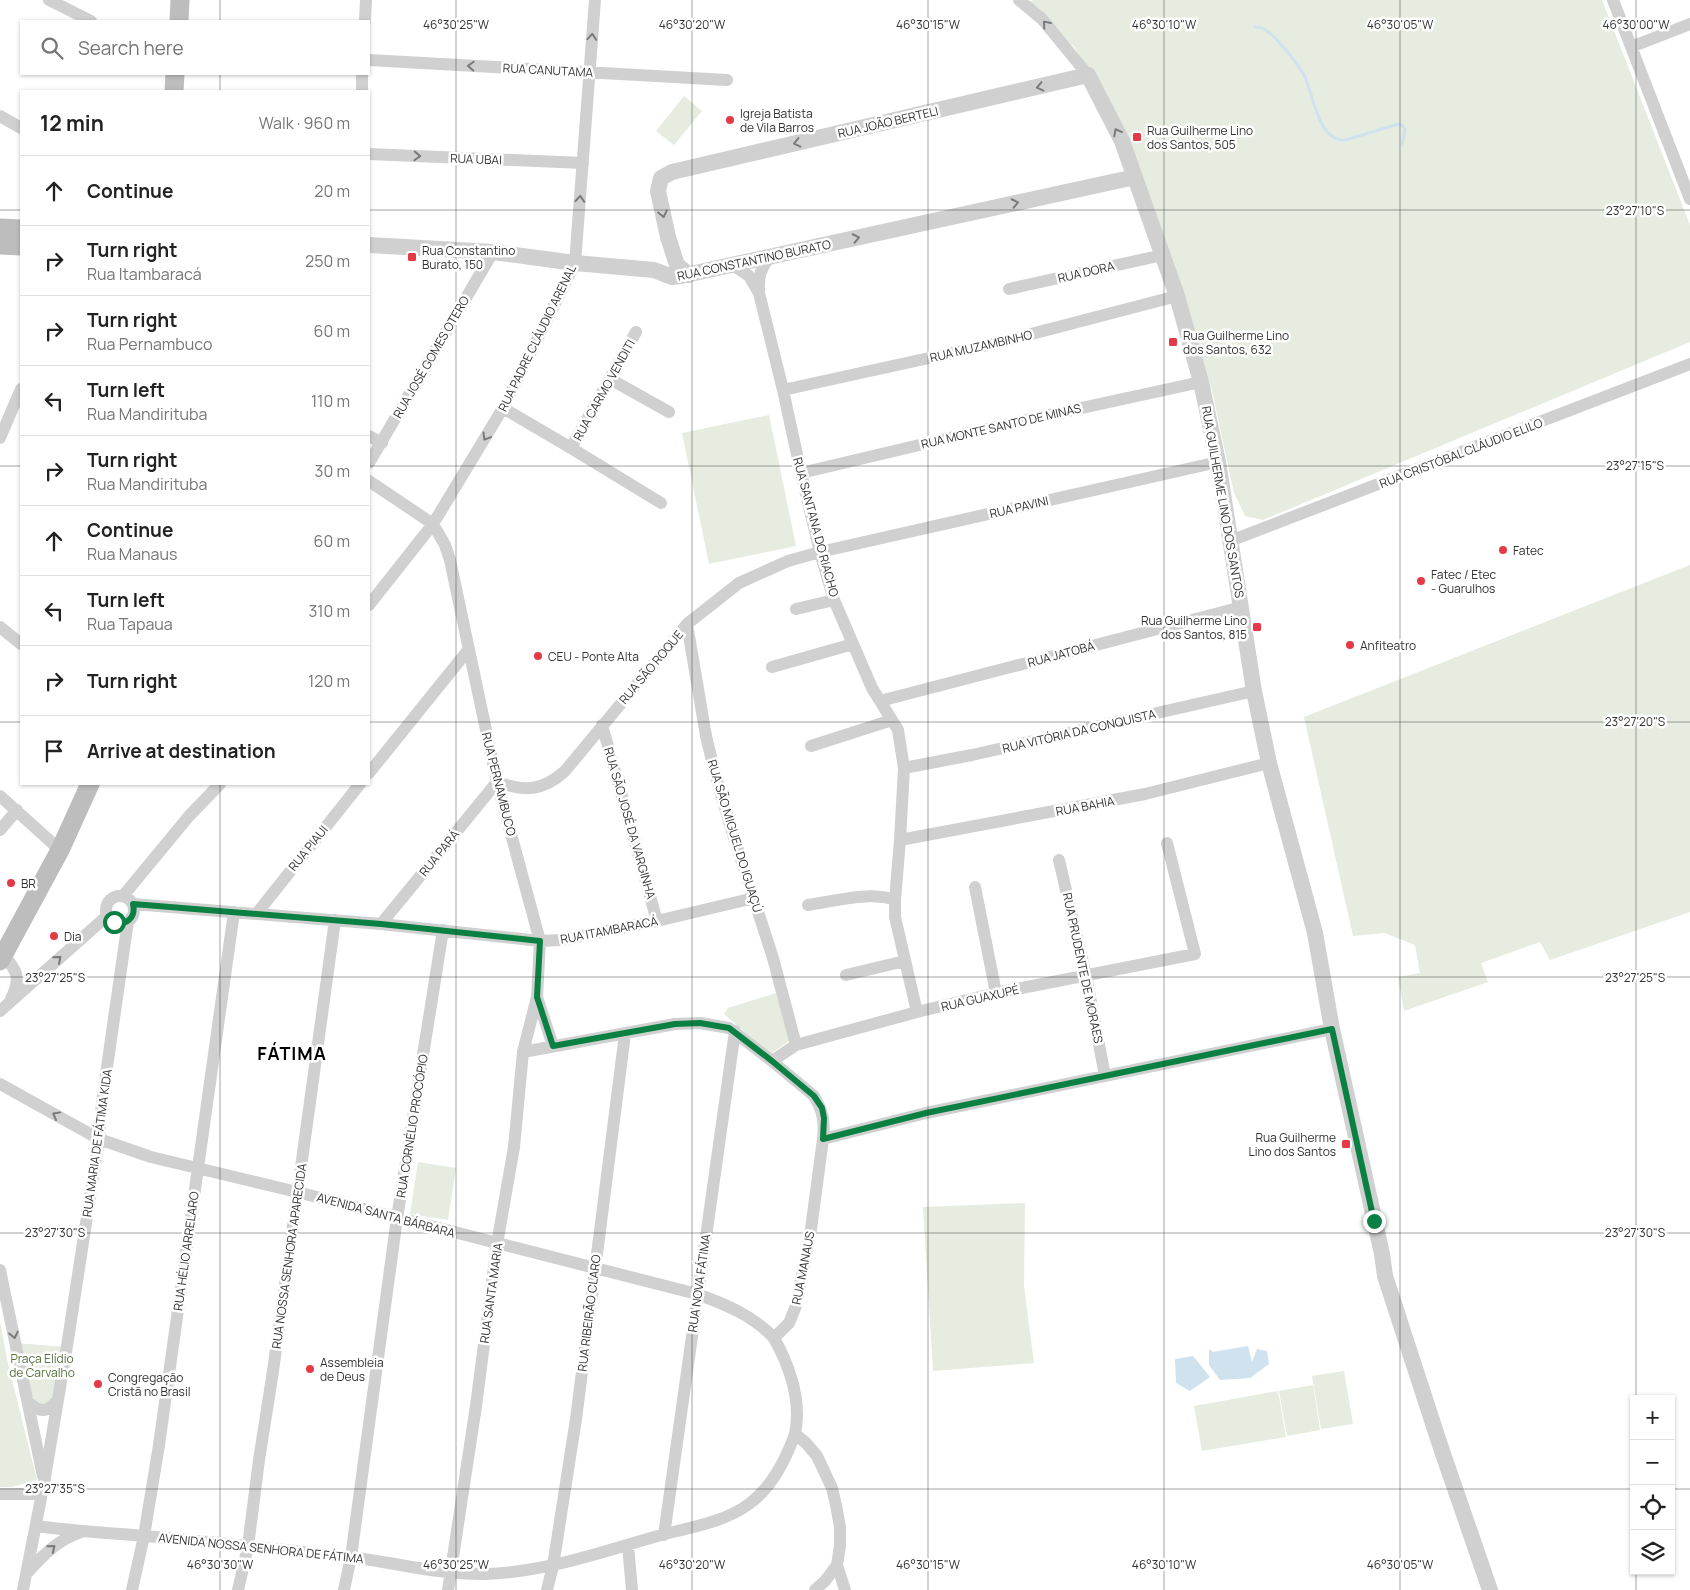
<!DOCTYPE html>
<meta charset="utf-8">
<style>
:root{--surface:#fff;--page:#f6f6f6;--text:#222;--muted:#767676;--line:#e0e0e0}
body{margin:0;font-family:Manrope,sans-serif;background:var(--page);color:var(--text)}
.controls{position:absolute;right:15px;bottom:15px;display:grid;overflow:hidden;border-radius:0px;box-shadow:0 1px 4px #0004}
.controls button{width:45px;height:45px;display:grid;place-items:center;padding:0;border:0;border-bottom:1px solid var(--line);background:var(--surface);color:var(--text);font:25px sans-serif}
.stop{position:absolute;width:15px;height:15px;margin:-11px;border:4px solid #0b8043;border-radius:50%;background:#fff}
.stop.end{background:#0b8043;border-color:#fff;box-shadow:0 1px 5px #0008}
.list{margin:0;padding:0;list-style:none}
h2{display:flex;justify-content:space-between;align-items:center;height:65px;margin:0;padding:0 20px;font-size:21px}
h2 small{font-size:16px;font-weight:400;color:var(--muted)}
.list li{display:grid;grid-template-columns:32px 1fr auto;gap:15px;align-items:center;box-sizing:border-box;height:70px;padding:0 20px;border-top:1px solid var(--line)}
.list b{display:block;font-size:19px;white-space:nowrap}
.list p{margin:0;font-size:16px;white-space:nowrap;color:var(--muted)}
.list em{font-size:16px;font-style:normal;color:var(--muted)}
.icon{flex:none;width:28px;height:28px;fill:none;stroke:currentColor;stroke-width:2;stroke-linecap:round;stroke-linejoin:round}
.map{position:relative;flex:none;width:1690px;height:1590px;overflow:hidden}
.search{position:absolute;background:var(--surface);box-shadow:0 1px 4px #0004;left:20px;top:20px;width:350px;height:55px;display:flex;align-items:center;gap:12px;box-sizing:border-box;padding:0 18px;border-radius:0px;color:var(--muted);font-size:19px}
.panel{position:absolute;background:var(--surface);box-shadow:0 1px 4px #0004;left:20px;top:90px;width:350px;height:695px;border-radius:0px}
.map>svg:first-child{display:block}
</style>
<div class="map">
<svg width="1690" height="1590" viewBox="0 0 1690 1590">
<rect width="100%" height="100%" fill="#fff"/>
<!-- green -->
<path fill="#e6ecdf" d="M1034 0H1602L1690 225V342L1263 520 1245 516 1234 493 1212 391 1190 315 1139 166 1106 93 1074 47 1028 2Z
M684 96 702 111 674 145 656 131Z
M769 415 796 546 709 564 682 433Z
M1690 565V912L1550 960 1540 942 1481 963 1488 982 1404 1011 1398 977 1420 973 1415 945 1385 933 1353 936 1304 717Z
M776 993 789 1041 770 1054 724 1014 728 1008Z
M418 1162 456 1168 448 1220 410 1214Z
M1025 1203 1024 1286 1034 1363 933 1371 923 1207Z
M0 1321 7 1359 37 1480 11 1487H0Z
M16 1343 66 1347 52 1405 46 1408 30 1401Z
M1344 1371 1353 1424 1321 1429 1312 1376Z
M1313 1385 1320 1430 1287 1436 1279 1391Z
M1278 1391 1286 1437 1202 1451 1194 1406Z"/>
<!-- water -->
<path fill="#cfe2ee" d="M1248 1346 1252 1362 1257 1349 1267 1351 1269 1364 1250 1378 1220 1380 1209 1365V1350H1212V1352Z
M1193 1356 1210 1377 1190 1391 1176 1383 1175 1359Z"/>
<g fill="none" stroke-linecap="round" stroke-linejoin="round">
<!-- stream -->
<path stroke="#cfe2ee" stroke-width="3" d="M1255 27C1265 27 1271 34 1278 41 1287 51 1297 63 1304 75 1313 93 1318 142 1345 140L1399 124 1402 125 1405 129 1402 145"/>
<!-- minor -->
<path stroke="#d0d0d0" stroke-width="12" d="M49 0 91 21
M1019 0 1042 19 1088 75
M1613 0 1690 199
M365 21 366 0
M1631 47 1690 24
M369 60 727 80
M362 91V74
M0 116 21 128
M369 154 583 163
M733 265 749 276 759 293 783 390 801 473 820 552 834 600 872 688 898 730 904 768 900 840 895 900V917L917 1012
M1009 289 1163 255
M759 290C758 276 761 268 770 257
M610 379 669 412
M783 390 993 344 1177 296
M503 408 571 448 661 503
M369 436 382 443
M0 438 21 389
M571 448 636 332
M369 463 493 252
M801 473 1008 424 1201 382
M369 481 433 524 445 545 450 560 497 782 540 941 537 997 553 1046
M1230 541 1690 364
M369 605 433 524 503 408 575 263 595 0
M796 609 834 600
M687 624 706 736 714 769 730 825 773 958 796 1045
M0 627 21 644
M772 667 853 644
M880 701 1242 607
M602 725 657 921
M811 746 892 720
M904 768 972 755 1254 691
M369 773 469 649
M497 782C525 792 543 791 565 771L687 624 739 583 788 561 820 552 1218 462
M0 796 60 850
M0 830 17 810
M900 840 1145 794 1269 763
M1059 860 1086 976 1105 1076
M975 887 996 993
M106 910a14 14 0 1 1 28 0a14 14 0 1 1-28 0Z
M123 896 189 816 220 784
M133 904 381 924 540 941 561 940 657 921 754 898
M808 905C836 901 868 891 895 900
M257 913 360 784
M381 924 497 782
M0 950C15 970 23 974 11 999
M846 975 905 961
M0 1011 107 916
M523 1052 675 1024 700 1023 729 1028 772 1061 814 1096C823 1111 825 1122 823 1139L811 1229 796 1306 789 1323 774 1338C790 1367 802 1400 795 1434L806 1443 817 1456 832 1488 836 1505 840 1527V1546L837 1565 845 1590
M772 1061 796 1045 917 1012 996 993 1195 954 1167 843
M0 1084 99 1139 151 1157 297 1192 697 1294C727 1305 752 1315 774 1338
M823 1139 926 1113 1332 1029
M0 1270 43 1476
M28 1402C41 1414 47 1412 58 1400
M0 1494H42
M37 1526C73 1531 109 1533 146 1536 211 1542 276 1549 341 1556 390 1561 437 1575 486 1574 548 1572 606 1550 665 1534 693 1527 724 1522 749 1504 772 1487 785 1461 795 1434
M664 1535 735 1031
M628 1546 632 1590
M28 1572C43 1555 59 1539 81 1532
M23 1590 44 1483 67 1346 99 1139 102 1102 128 921
M132 1590 144 1536 159 1445 234 912
M238 1590 248 1546 259 1460 273 1371 335 920
M344 1590 351 1557 397 1218 443 930
M448 1590 476 1406 497 1244 514 1147 523 1052 537 997
M547 1590 553 1566 576 1419 625 1034
M815 1590 825 1581 837 1565"/>
<!-- tertiary -->
<path stroke="#d0d0d0" stroke-width="16" d="M369 245 493 252 575 263 654 270 672 277 681 276 1135 177
M689 275 677 265 668 237 658 191 661 178 672 172 1088 75 1122 141 1177 296 1201 382 1218 462 1254 691 1269 763 1315 933 1332 1029 1382 1254 1385 1276 1441 1448 1490 1590"/>
<!-- secondary -->
<path stroke="#bdbdbd" stroke-width="19" d="M179 21 180 0
M174 91 175 74
M0 228 21 229
M0 245 21 246
M0 961 60 850 90 784"/>
</g>
<!-- one-way arrows -->
<defs><path id="oneway-chevron" d="M-2-3.5L2.5 0L-2 3.5" fill="none" stroke-width="1.6" stroke-linecap="round" stroke-linejoin="round" transform="scale(1.25)"/></defs>
<g stroke="#7a7a7a">
<use href="#oneway-chevron" transform="translate(1046 24) rotate(-131)"/>
<use href="#oneway-chevron" transform="translate(592 37) rotate(-86)"/>
<use href="#oneway-chevron" transform="translate(471 66) rotate(-177)"/>
<use href="#oneway-chevron" transform="translate(1040 87) rotate(167)"/>
<use href="#oneway-chevron" transform="translate(1117 132) rotate(-118)"/>
<use href="#oneway-chevron" transform="translate(797 143) rotate(167)"/>
<use href="#oneway-chevron" transform="translate(417 156) rotate(2)"/>
<use href="#oneway-chevron" transform="translate(580 199) rotate(-86)"/>
<use href="#oneway-chevron" transform="translate(1015 203) rotate(-12)"/>
<use href="#oneway-chevron" transform="translate(663 214) rotate(78)"/>
<use href="#oneway-chevron" transform="translate(856 238) rotate(-12)"/>
<use href="#oneway-chevron" transform="translate(486 437) rotate(121)"/>
<use href="#oneway-chevron" transform="translate(58 959) rotate(-41)"/>
<use href="#oneway-chevron" transform="translate(56 1115) rotate(-151)"/>
<use href="#oneway-chevron" transform="translate(14 1335) rotate(78)"/>
<use href="#oneway-chevron" transform="translate(52 1548) rotate(-39)"/>
</g>
<g fill="none" stroke-linecap="round" stroke-linejoin="round">
<!-- route -->
<path stroke="#0b8043" stroke-width="6" d="M114 922C127 926 136 917 133 904L381 924 540 941 537 997 553 1046 675 1024 700 1023 729 1028 772 1061 814 1096 822 1108 824 1118 823 1139 926 1113 1332 1029 1374 1221"/>
</g>
<!-- ticks -->
<path fill="none" stroke="#333" stroke-width="1" stroke-opacity="0.45" d="M220 0V21M456 0V1590M692 0V1590M928 0V1590M1164 0V1590M1400 0V1590M1636 0V1399M220 74V91M0 210H21M369 210H1690M0 466H21M369 466H1690M0 722H21M369 722H1690M220 784V1590M0 977H1690M0 1233H1690M0 1489H1634M1671 1489H1690M1636 1571V1590"/>
<!-- markers -->
<g fill="#e63946" stroke="#fff" stroke-width="2">
<circle cx="730" cy="120" r="5"/>
<rect x="1132" y="132" width="10" height="10" rx="2.5"/>
<rect x="407" y="252" width="10" height="10" rx="2.5"/>
<rect x="1168" y="337" width="10" height="10" rx="2.5"/>
<circle cx="1503" cy="550" r="5"/>
<circle cx="1421" cy="581" r="5"/>
<rect x="1252" y="622" width="10" height="10" rx="2.5"/>
<circle cx="1350" cy="645" r="5"/>
<circle cx="538" cy="656" r="5"/>
<circle cx="11" cy="883" r="5"/>
<circle cx="54" cy="936" r="5"/>
<rect x="1341" y="1139" width="10" height="10" rx="2.5"/>
<circle cx="310" cy="1369" r="5"/>
<circle cx="98" cy="1384" r="5"/>
</g>
<g text-anchor="middle" dominant-baseline="central" stroke-width="5" stroke-linejoin="round" paint-order="stroke">
<!-- street labels -->
<g font-size="12" fill="#333" stroke="#fff">
<text transform="translate(548 70) rotate(3)">RUA CANUTAMA</text>
<text transform="translate(888 122) rotate(-13)">RUA JOÃO BERTELI</text>
<text transform="translate(476 159) rotate(2)">RUA UBAI</text>
<text transform="translate(754 260) rotate(-12)">RUA CONSTANTINO BURATO</text>
<text transform="translate(1086 272) rotate(-13)">RUA DORA</text>
<text transform="translate(537 338) rotate(-64)">RUA PADRE CLÁUDIO ARENAL</text>
<text transform="translate(981 346) rotate(-13)">RUA MUZAMBINHO</text>
<text transform="translate(431 357) rotate(-60)">RUA JOSÉ GOMES OTERO</text>
<text transform="translate(604 390) rotate(-61)">RUA CARMO VENDITI</text>
<text transform="translate(1001 426) rotate(-13)">RUA MONTE SANTO DE MINAS</text>
<text transform="translate(1461 453) rotate(-21)">RUA CRISTÓBAL CLÁUDIO ELILO</text>
<text transform="translate(1223 502) rotate(80)">RUA GUILHERME LINO DOS SANTOS</text>
<text transform="translate(1019 507) rotate(-13)">RUA PAVINI</text>
<text transform="translate(816 527) rotate(75)">RUA SANTANA DO RIACHO</text>
<text transform="translate(1061 654) rotate(-15)">RUA JATOBÁ</text>
<text transform="translate(651 667) rotate(-50)">RUA SÃO ROQUE</text>
<text transform="translate(1079 731) rotate(-13)">RUA VITÓRIA DA CONQUISTA</text>
<text transform="translate(499 784) rotate(76)">RUA PERNAMBUCO</text>
<text transform="translate(1085 806) rotate(-11)">RUA BAHIA</text>
<text transform="translate(630 823) rotate(74)">RUA SÃO JOSÉ DA VARGINHA</text>
<text transform="translate(735 836) rotate(73)">RUA SÃO MIGUEL DO IGUAÇÚ</text>
<text transform="translate(308 848) rotate(-51)">RUA PIAUI</text>
<text transform="translate(439 853) rotate(-51)">RUA PARÁ</text>
<text transform="translate(609 930) rotate(-11)">RUA ITAMBARACÁ</text>
<text transform="translate(1083 968) rotate(78)">RUA PRUDENTE DE MORAES</text>
<text transform="translate(980 998) rotate(-13)">RUA GUAXUPÉ</text>
<text transform="translate(412 1126) rotate(-81)">RUA CORNÉLIO PROCÓPIO</text>
<text transform="translate(97 1143) rotate(-82)">RUA MARIA DE FÁTIMA KIDA</text>
<text transform="translate(386 1215) rotate(15)">AVENIDA SANTA BÁRBARA</text>
<text transform="translate(186 1251) rotate(-82)">RUA HÉLIO ARRELARO</text>
<text transform="translate(289 1256) rotate(-82)">RUA NOSSA SENHORA APARECIDA</text>
<text transform="translate(803 1268) rotate(-79)">RUA MANAUS</text>
<text transform="translate(699 1283) rotate(-82)">RUA NOVA FÁTIMA</text>
<text transform="translate(491 1293) rotate(-82)">RUA SANTA MARIA</text>
<text transform="translate(589 1313) rotate(-83)">RUA RIBEIRÃO CLARO</text>
<text transform="translate(261 1548) rotate(6)">AVENIDA NOSSA SENHORA DE FÁTIMA</text>
</g>
<!-- poi labels -->
<g font-size="12" fill="#333" stroke="#fff" text-anchor="start">
<text x="740" y="113">Igreja Batista<tspan x="740" dy="14">de Vila Barros</tspan></text>
<text x="1147" y="130">Rua Guilherme Lino<tspan x="1147" dy="14">dos Santos, 505</tspan></text>
<text x="422" y="250">Rua Constantino<tspan x="422" dy="14">Burato, 150</tspan></text>
<text x="1183" y="335">Rua Guilherme Lino<tspan x="1183" dy="14">dos Santos, 632</tspan></text>
<text x="1513" y="550">Fatec</text>
<text x="1431" y="574">Fatec / Etec<tspan x="1431" dy="14">- Guarulhos</tspan></text>
<text x="1247" y="620" text-anchor="end">Rua Guilherme Lino<tspan x="1247" dy="14">dos Santos, 815</tspan></text>
<text x="1360" y="645">Anfiteatro</text>
<text x="548" y="656">CEU - Ponte Alta</text>
<text x="21" y="883">BR</text>
<text x="64" y="936">Dia</text>
<text x="1336" y="1137" text-anchor="end">Rua Guilherme<tspan x="1336" dy="14">Lino dos Santos</tspan></text>
<text x="320" y="1362">Assembleia<tspan x="320" dy="14">de Deus</tspan></text>
<text x="108" y="1377">Congregação<tspan x="108" dy="14">Cristã no Brasil</tspan></text>
</g>
<!-- park labels -->
<g font-size="12" fill="#56703f" stroke="#fff">
<text x="42" y="1358">Praça Elídio<tspan x="42" dy="14">de Carvalho</tspan></text>
</g>
<!-- district labels -->
<g font-size="18" font-weight="bold" letter-spacing="1" fill="#000" stroke="#fff">
<text x="292" y="1053">FÁTIMA</text>
</g>
</g>
<g font-size="12" text-anchor="middle" fill="#333" stroke="#fff" stroke-width="5" stroke-linejoin="round" paint-order="stroke">
<text x="456" y="29">46°30'25"W</text>
<text x="692" y="29">46°30'20"W</text>
<text x="928" y="29">46°30'15"W</text>
<text x="1164" y="29">46°30'10"W</text>
<text x="1400" y="29">46°30'05"W</text>
<text x="1636" y="29">46°30'00"W</text>
<text x="1635" y="215">23°27'10"S</text>
<text x="1635" y="470">23°27'15"S</text>
<text x="1635" y="726">23°27'20"S</text>
<text x="55" y="982">23°27'25"S</text>
<text x="1635" y="982">23°27'25"S</text>
<text x="55" y="1237">23°27'30"S</text>
<text x="1635" y="1237">23°27'30"S</text>
<text x="55" y="1493">23°27'35"S</text>
<text x="220" y="1569">46°30'30"W</text>
<text x="456" y="1569">46°30'25"W</text>
<text x="692" y="1569">46°30'20"W</text>
<text x="928" y="1569">46°30'15"W</text>
<text x="1164" y="1569">46°30'10"W</text>
<text x="1400" y="1569">46°30'05"W</text>
</g>
</svg>
<div class="controls">
<button>+</button>
<button>−</button>
<button><svg class="icon" aria-label="locate" viewBox="0 0 24 24"><circle cx="12" cy="12" r="6"/><path d="M12 2v4M12 18v4M2 12h4M18 12h4"/></svg></button>
<button><svg class="icon" aria-label="layers" viewBox="0 0 24 24"><path d="M12 4l9 5-9 5-9-5zM3 14l9 5 9-5"/></svg></button>
</div>
<div class="stop" style="left:114px;top:922px"></div>
<div class="stop end" style="left:1374px;top:1221px"></div>
<div class="search"><svg class="icon" aria-label="search" viewBox="0 0 24 24"><circle cx="10" cy="10" r="6"/><path d="M15 15l6 6"/></svg>Search here</div>
<section class="panel">
<h2>12 min<small>Walk · 960 m</small></h2>
<ul class="list">
<li><svg class="icon" aria-label="ahead" viewBox="0 0 24 24"><path d="M12 20V5M6 11l6-6 6 6"/></svg><div><b>Continue</b></div><em>20 m</em></li>
<li><svg class="icon" aria-label="right" viewBox="0 0 24 24"><path d="M7 20v-9h11M14 6l5 5-5 5"/></svg><div><b>Turn right</b><p>Rua Itambaracá</p></div><em>250 m</em></li>
<li><svg class="icon" aria-label="right" viewBox="0 0 24 24"><path d="M7 20v-9h11M14 6l5 5-5 5"/></svg><div><b>Turn right</b><p>Rua Pernambuco</p></div><em>60 m</em></li>
<li><svg class="icon" aria-label="left" viewBox="0 0 24 24"><path d="M17 20v-9H6M10 6l-5 5 5 5"/></svg><div><b>Turn left</b><p>Rua Mandirituba</p></div><em>110 m</em></li>
<li><svg class="icon" aria-label="right" viewBox="0 0 24 24"><path d="M7 20v-9h11M14 6l5 5-5 5"/></svg><div><b>Turn right</b><p>Rua Mandirituba</p></div><em>30 m</em></li>
<li><svg class="icon" aria-label="ahead" viewBox="0 0 24 24"><path d="M12 20V5M6 11l6-6 6 6"/></svg><div><b>Continue</b><p>Rua Manaus</p></div><em>60 m</em></li>
<li><svg class="icon" aria-label="left" viewBox="0 0 24 24"><path d="M17 20v-9H6M10 6l-5 5 5 5"/></svg><div><b>Turn left</b><p>Rua Tapaua</p></div><em>310 m</em></li>
<li><svg class="icon" aria-label="right" viewBox="0 0 24 24"><path d="M7 20v-9h11M14 6l5 5-5 5"/></svg><div><b>Turn right</b></div><em>120 m</em></li>
<li><svg class="icon" aria-label="arrive" viewBox="0 0 24 24"><path d="M6 21V4h12l-3 4 3 4H6"/></svg><div><b>Arrive at destination</b></div></li>
</ul>
</section>
</div>
